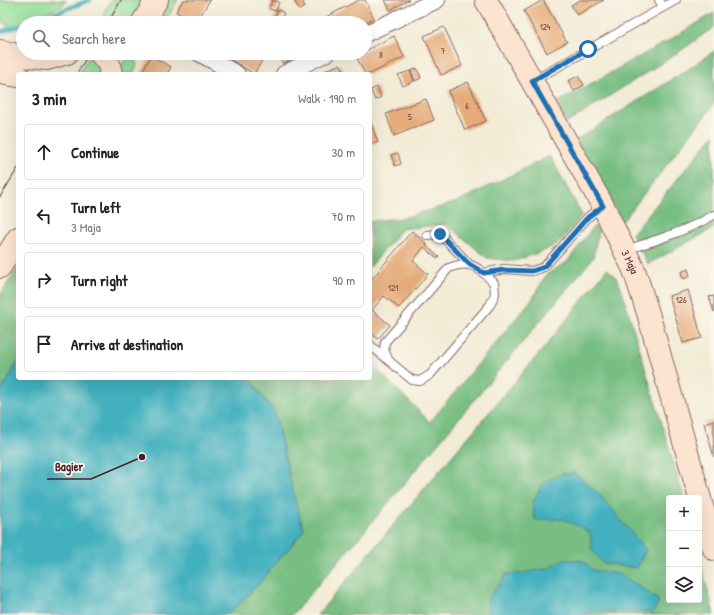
<!DOCTYPE html>
<meta charset="utf-8">
<style>
:root{--surface:#fff;--page:#f6f6f6;--text:#222;--muted:#767676;--line:#e0e0e0}
body{margin:0;font-family:"Patrick Hand",sans-serif;background:var(--page);color:var(--text)}
.controls{position:absolute;right:12px;bottom:12px;display:grid;overflow:hidden;border-radius:4px;box-shadow:0 4px 16px #0002}
.controls button{width:36px;height:36px;display:grid;place-items:center;padding:0;border:0;border-bottom:1px solid var(--line);background:var(--surface);color:var(--text);font:20px sans-serif}
.stop{position:absolute;width:12px;height:12px;margin:-9px;border:3px solid #1f6fb2;border-radius:50%;background:#fff}
.stop.end{background:#1f6fb2;border-color:#fff;box-shadow:0 1px 4px #0008}
.list{margin:0;padding:0;list-style:none}
h2{display:flex;justify-content:space-between;align-items:center;height:52px;margin:0;padding:0 16px;font-size:17px}
h2 small{font-size:13px;font-weight:400;color:var(--muted)}
.list li{display:grid;grid-template-columns:26px 1fr auto;gap:12px;align-items:center;box-sizing:border-box;height:56px;margin:0 8px 8px;padding:0 8px;border:1px solid var(--line);border-radius:4px}
.list b{display:block;font-size:15px;white-space:nowrap}
.list p{margin:0;font-size:13px;white-space:nowrap;color:var(--muted)}
.list em{font-size:13px;font-style:normal;color:var(--muted)}
.icon{flex:none;width:22px;height:22px;fill:none;stroke:currentColor;stroke-width:2;stroke-linecap:round;stroke-linejoin:round}
.map{position:relative;flex:none;width:714px;height:615px;overflow:hidden}
.search{position:absolute;background:var(--surface);box-shadow:0 4px 16px #0002;left:16px;top:16px;width:356px;height:44px;display:flex;align-items:center;gap:10px;box-sizing:border-box;padding:0 14px;border-radius:22px;color:var(--muted);font-size:15px}
.panel{position:absolute;background:var(--surface);box-shadow:0 4px 16px #0002;left:16px;top:72px;width:356px;height:308px;border-radius:4px}
.map>svg:first-child{display:block}
</style>
<div class="map">
<svg width="714" height="615" viewBox="0 0 714 615">
<rect width="100%" height="100%" fill="#fbf7ec"/>
<filter id="ink" filterUnits="userSpaceOnUse"><feTurbulence type="fractalNoise" baseFrequency=".025" numOctaves="2"/><feDisplacementMap in="SourceGraphic" scale="8" xChannelSelector="R" yChannelSelector="G"/><feConvolveMatrix kernelMatrix="1 2 1 2 8 2 1 2 1" color-interpolation-filters="sRGB"/></filter>
<filter id="wash" filterUnits="userSpaceOnUse"><feTurbulence type="fractalNoise" baseFrequency=".012" numOctaves="4" result="noise"/><feDisplacementMap in="SourceGraphic" scale="16" xChannelSelector="R" yChannelSelector="G"/><feGaussianBlur stdDeviation="0.9" result="paint"/><feColorMatrix in="noise" values="0 0 0 0 0 0 0 0 0 0 0 0 0 0 0 0 0 1.4 0 .05"/><feComposite in="paint" operator="in"/></filter>
<g filter="url(#wash)">
<rect width="100%" height="100%" fill="#f2ebd5"/>
<!-- green -->
<path fill="#95df9b" stroke="#707f63" d="M0 0H66L62 6 10 28 0 20Z
M111 0H147L137 14 128 23H113L103 14Z
M166 0H178L164 23H160L159 17Z
M130 55C137 62 139 64 133 74H118L120 66Z
M88 58C95 61 99 67 100 74H79Z"/>
<!-- forest -->
<path fill="#78be83" stroke="#616e57" d="M714 13V27L679 52 567 123 556 103 673 38Z
M714 51V104L622 222 576 140 690 68Z
M714 135V228L648 264 632 234Z
M550 156 582 215 561 241 544 251 514 261 487 258 447 224 402 229 370 267V221L403 218 457 202Z
M594 226 599 230 593 258 367 528 292 615H227L256 587 304 530 295 501 275 414 250 378H370V363L430 422 533 298 546 275 567 262Z
M18 267V362L0 393V295Z
M607 269 615 276 621 287 684 498H669V600H699V556L714 615H317L548 343Z"/>
<!-- water -->
<path fill="#42b0be" stroke="#466874" d="M18 362V378H250L275 414 295 501 304 530 256 587 227 615H0V393Z
M574 473 599 494 646 550 637 568 603 563 592 550 590 532 563 519 535 520 532 503 544 482 562 474Z
M563 559 584 561 592 570 619 574 640 587 659 601 653 613 631 611 592 612 578 615H488V598L507 574 523 573 550 568Z"/>
<g fill="none" stroke-linecap="round" stroke-linejoin="round">
<!-- stream -->
<path stroke="#42b0be" stroke-width="4.5" d="M29 23 90 0
M0 32 23 25"/>
</g>
<g id="blocks">
<!-- building -->
<path fill="#e5ab78" d="M183 0H210L196 23 176 12Z
M272 0 279 2 276 11 269 9Z
M294 0H302L305 7 299 10Z
M359 0H365L374 18 364 23H329L326 17Z
M385 0H409L390 10Z
M543 0 567 42 547 53 524 11Z
M580 0H604L577 15 571 5Z
M278 10 284 13 279 23H274L272 22Z
M444 27 462 66 441 75 424 36Z
M394 36 404 57 370 74H365L356 56 362 53H365V51Z
M220 53H264L266 54 254 74Z
M277 53H304L283 64Z
M151 56 171 67 167 74H141Z
M340 64 346 74H320L325 71Z
M417 68 421 78 415 81 411 71Z
M410 71 414 81 403 86 398 75Z
M578 76 584 85 574 91 568 81Z
M468 82 486 121 465 130 448 91Z
M377 87 381 97 375 100 371 90Z
M426 99 434 120 394 136 386 114Z
M370 121 378 142 370 145Z
M398 153 401 164 395 166 391 155Z
M412 231 427 244 426 246 439 257 438 259 424 247 413 261 428 274 399 308 384 296 372 310 390 325 378 339 370 332V281Z
M688 269 690 276 683 279 681 272Z
M688 290 702 338 683 343 669 296Z
M714 296V312L709 297Z
M714 420V457L704 423Z"/>
</g>
</g>
<g filter="url(#ink)">
<use href="#blocks" fill-opacity="0" stroke="#856666" stroke-width="1"/>
<g fill="none" stroke-linecap="round" stroke-linejoin="round">
<!-- service casing -->
<g stroke="#856666" stroke-width="10">
<path id="service" d="M659 0 663 7
M533 81 676 0
M427 235 440 234 469 264
M626 250C639 245 652 242 665 237 682 231 698 224 714 215
M484 273 504 269 532 271 544 267 588 217 602 206
M370 345 412 380 420 381 430 375 490 305 495 294 494 283C479 268 471 259 449 268L385 342 384 349 388 359"/>
</g>
<!-- minor casing -->
<g stroke="#856666" stroke-width="18">
<path id="minor" d="M365 34 437 0
M199 53 237 74
M284 74 327 53"/>
</g>
<!-- secondary casing -->
<g stroke="#856666" stroke-width="24">
<g id="secondary">
<path id="s1" d="M486 0 603 206 634 270 648 313 714 549"/>
<path d="M142 23 157 0"/>
<path d="M0 51 21 56 47 59 67 53"/>
<path d="M100 53 109 64 111 74"/>
<path d="M0 73 18 76"/>
<path d="M0 267 18 238"/>
</g>
</g>
<!-- service -->
<use href="#service" stroke="#fff" stroke-width="8"/>
<!-- minor -->
<use href="#minor" stroke="#fff" stroke-width="16"/>
<!-- secondary -->
<use href="#secondary" stroke="#fde4d0" stroke-width="22"/>
<!-- tram -->
<path stroke="#4a1f2b" stroke-width="1" d="M108 23 121 0
M77 74 89 53
M0 197 18 168"/>
</g>
</g>
<g fill="none" stroke-linecap="round" stroke-linejoin="round" filter="url(#ink)">
<!-- route -->
<path stroke="#1f6fb2" stroke-width="5" d="M440 234 469 264 484 273 504 270 532 271 544 267 588 217 603 206 532 81 588 49"/>
</g>
<g text-anchor="middle" dominant-baseline="central" stroke-width="3.5" stroke-linejoin="round" paint-order="stroke">
<!-- number labels -->
<g font-size="9" fill="#71423e">
<text x="545" y="27">124</text>
<text x="443" y="51">7</text>
<text x="381" y="55">8</text>
<text x="467" y="106">6</text>
<text x="410" y="117">5</text>
<text x="393" y="288">121</text>
<text x="681" y="300">126</text>
</g>
<!-- street labels -->
<g font-size="11" fill="#4a1f2b" stroke="#fbf7ec">
<text stroke="none"><textPath href="#s1" startOffset="299">3 Maja</textPath></text>
</g>
</g>
<!-- callouts -->
<path fill="none" stroke="#4a1f2b" stroke-width="1.5" d="M142 457L91 479H47"/>
<circle fill="#4a1f2b" stroke="#fbf7ec" stroke-width="1.5" cx="142" cy="457" r="4"/>
<g font-size="12" text-anchor="middle" font-weight="bold" fill="#4a1f2b" stroke="#fbf7ec" stroke-width="3.5" stroke-linejoin="round" paint-order="stroke">
<text x="69" y="471">Bagier</text>
</g>
</svg>
<div class="controls">
<button>+</button>
<button>−</button>
<button><svg class="icon" aria-label="layers" viewBox="0 0 24 24"><path d="M12 4l9 5-9 5-9-5zM3 14l9 5 9-5"/></svg></button>
</div>
<div class="stop" style="left:588px;top:49px"></div>
<div class="stop end" style="left:440px;top:234px"></div>
<div class="search"><svg class="icon" aria-label="search" viewBox="0 0 24 24"><circle cx="10" cy="10" r="6"/><path d="M15 15l6 6"/></svg>Search here</div>
<section class="panel">
<h2>3 min<small>Walk · 190 m</small></h2>
<ul class="list">
<li><svg class="icon" aria-label="ahead" viewBox="0 0 24 24"><path d="M12 20V5M6 11l6-6 6 6"/></svg><div><b>Continue</b></div><em>30 m</em></li>
<li><svg class="icon" aria-label="left" viewBox="0 0 24 24"><path d="M17 20v-9H6M10 6l-5 5 5 5"/></svg><div><b>Turn left</b><p>3 Maja</p></div><em>70 m</em></li>
<li><svg class="icon" aria-label="right" viewBox="0 0 24 24"><path d="M7 20v-9h11M14 6l5 5-5 5"/></svg><div><b>Turn right</b></div><em>90 m</em></li>
<li><svg class="icon" aria-label="arrive" viewBox="0 0 24 24"><path d="M6 21V4h12l-3 4 3 4H6"/></svg><div><b>Arrive at destination</b></div></li>
</ul>
</section>
</div>
